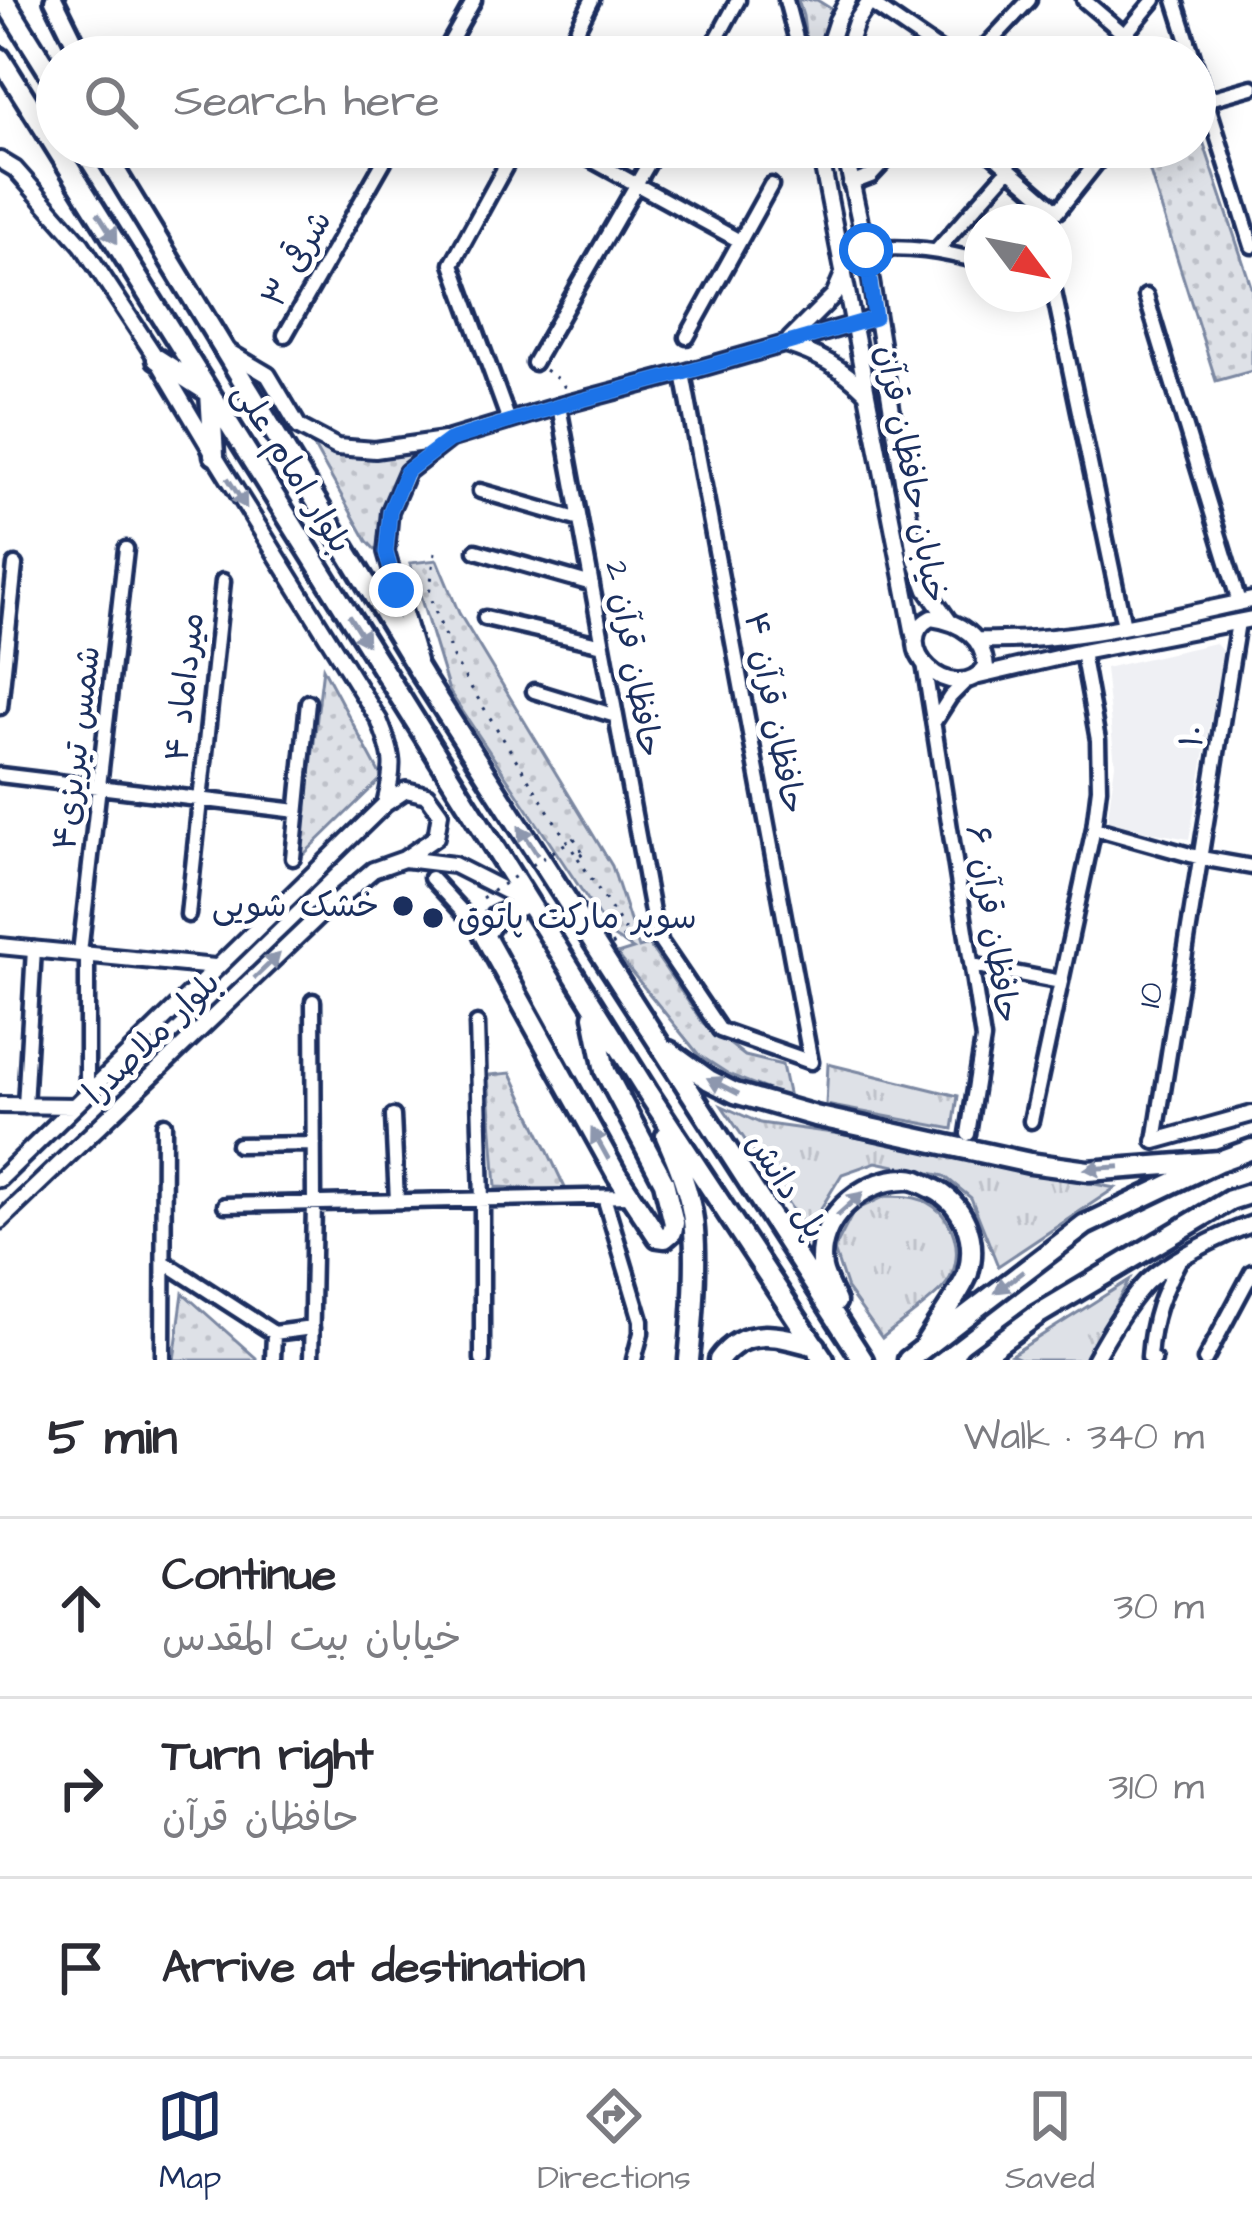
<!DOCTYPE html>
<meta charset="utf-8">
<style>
:root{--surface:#fff;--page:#f7f7f7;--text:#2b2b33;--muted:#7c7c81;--line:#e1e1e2;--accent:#1b2f5e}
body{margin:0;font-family:"Architects Daughter","Playpen Sans Arabic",sans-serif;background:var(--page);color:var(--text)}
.compass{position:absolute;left:964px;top:204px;width:108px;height:108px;border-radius:50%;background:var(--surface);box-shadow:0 6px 30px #0003;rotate:122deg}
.stop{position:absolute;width:36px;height:36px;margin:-27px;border:9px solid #1a73e8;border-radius:50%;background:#fff}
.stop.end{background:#1a73e8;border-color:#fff;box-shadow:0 3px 12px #0008}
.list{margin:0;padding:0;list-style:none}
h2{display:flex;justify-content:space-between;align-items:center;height:156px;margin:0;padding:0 48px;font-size:51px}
h2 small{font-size:39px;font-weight:400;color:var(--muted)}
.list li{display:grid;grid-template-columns:78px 1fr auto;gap:36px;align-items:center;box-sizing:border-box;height:180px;padding:0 48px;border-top:3px solid var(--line)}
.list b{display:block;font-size:45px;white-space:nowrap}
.list p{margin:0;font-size:39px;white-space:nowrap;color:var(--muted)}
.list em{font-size:39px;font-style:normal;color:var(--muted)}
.icon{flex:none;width:66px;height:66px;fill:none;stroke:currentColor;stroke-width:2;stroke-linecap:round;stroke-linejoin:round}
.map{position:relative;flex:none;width:1252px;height:1360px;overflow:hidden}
.search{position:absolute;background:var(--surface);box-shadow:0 6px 30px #0003;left:36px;right:36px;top:36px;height:132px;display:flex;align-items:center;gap:30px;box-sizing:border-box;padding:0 42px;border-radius:66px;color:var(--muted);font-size:45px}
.sheet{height:696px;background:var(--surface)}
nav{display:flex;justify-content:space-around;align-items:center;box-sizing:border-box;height:168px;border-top:3px solid var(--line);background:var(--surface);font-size:33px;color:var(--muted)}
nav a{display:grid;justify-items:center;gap:6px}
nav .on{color:var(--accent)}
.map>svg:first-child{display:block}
</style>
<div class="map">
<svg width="1252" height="1360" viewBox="0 0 1252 1360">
<defs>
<pattern id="grass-tufts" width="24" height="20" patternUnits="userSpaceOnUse" patternTransform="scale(3)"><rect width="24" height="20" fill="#dee1e7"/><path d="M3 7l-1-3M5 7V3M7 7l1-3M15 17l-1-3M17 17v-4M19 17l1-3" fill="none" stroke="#bec1c9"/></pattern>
<pattern id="park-dots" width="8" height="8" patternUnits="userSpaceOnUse" patternTransform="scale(3)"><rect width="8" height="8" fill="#dee1e7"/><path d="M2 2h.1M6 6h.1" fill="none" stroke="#bec1c9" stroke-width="1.8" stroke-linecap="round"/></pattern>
</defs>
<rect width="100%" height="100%" fill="#fff"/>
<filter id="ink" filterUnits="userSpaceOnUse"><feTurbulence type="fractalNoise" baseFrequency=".00833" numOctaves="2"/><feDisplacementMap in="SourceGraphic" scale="24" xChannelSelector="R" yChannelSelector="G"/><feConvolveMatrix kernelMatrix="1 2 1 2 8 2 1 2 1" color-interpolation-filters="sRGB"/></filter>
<g filter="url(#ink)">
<!-- built -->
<path fill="#eff0f4" d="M1215 643 1223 652 1189 839 1107 824 1115 764 1105 668Z"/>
<!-- grass -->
<path fill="url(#grass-tufts)" stroke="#7c88a2" stroke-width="3" d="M828 1064 958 1096 953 1129 826 1105Z
M722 1106 760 1123 840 1134 1115 1188 998 1266 971 1198 944 1176 876 1162 842 1174 807 1231Z
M886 1196C895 1196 906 1196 915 1198 955 1207 970 1260 942 1289 924 1307 901 1322 882 1338L847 1289 834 1250 854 1211Z
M1129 1280 1086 1360H1023L1011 1355Z"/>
<!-- park -->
<path fill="url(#park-dots)" stroke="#7c88a2" stroke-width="3" d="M798 0H817L833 10V17L820 57H808L803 16Z
M1195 117 1252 289V371L1216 381 1142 147H1195Z
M309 438 423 449C383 486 382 503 381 556L367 541Z
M437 560 459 613 612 866 639 948 649 945 703 1023 745 1056 782 1065 789 1098 730 1075 699 1055 617 954 633 949 612 936 449 691 410 563Z
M323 668 382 778 300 858Z
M511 1073 566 1190 496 1187 488 1075Z
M183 1293 256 1358V1360H174Z"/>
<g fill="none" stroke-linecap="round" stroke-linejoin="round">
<!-- minor casing -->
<g stroke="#1b2f5e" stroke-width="21">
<path id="minor" d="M786 0 801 57
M1084 0 1125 35
M1175 0 1193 57
M869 2 949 57
M442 57 474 0
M563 57 592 0
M707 57 738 0
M976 57 1029 0
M1106 57 1154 0
M1195 64 1252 246
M1195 103 1252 87
M568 147 738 240
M984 147 1058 211 1109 147
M850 184 871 176 898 147
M866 250C908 245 942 251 982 262
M937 250 1009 169
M1054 292 1124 626
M1146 296 1239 602
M285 335 392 147
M687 337 771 185
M534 363 658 147
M683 373 811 1062
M559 406 654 923 661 943 720 1030 811 1062
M509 421 452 264 516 147
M480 491 580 520
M476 551 592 584
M485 618 603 645
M1082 652 1098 740 1099 788 1094 828 1201 858 1252 867
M924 663 983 1039 968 1134
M534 691 616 716
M0 707 15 565
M934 722 950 697 966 681
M0 775 297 811
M293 858 308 702
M431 878 484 935
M188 915 223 581
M80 953 126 549
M87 954V1093
M972 965 1061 982
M477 1024 482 1200V1360
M25 1106 34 949
M393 1116 397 1201
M1031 1121 1094 828
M1155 1141 1238 622
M238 1145 314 1144
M604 1197 641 1320V1333L634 1360
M225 1205 630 1196
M164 1262 274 1333 312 1328
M163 1360 164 1124
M273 1360 274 1333
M311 1360 314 1203 313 1001
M1154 1360 1149 1357C1152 1317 1161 1294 1180 1259
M1205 1360 1252 1272"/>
</g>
<!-- tertiary casing -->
<g stroke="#1b2f5e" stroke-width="22">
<path id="tertiary" d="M825 57 837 20 848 0
M844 57 856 22 871 0
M819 147 914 635
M844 147 866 250 916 560 927 590 949 621
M0 160 15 169 82 245 157 359 214 455 379 720C394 757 395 765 385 804
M790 339 834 295 845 269
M785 344C817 354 842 367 866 392
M226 350 268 375 299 427 337 447 375 450 444 440
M931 618C960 622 983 636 986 667 951 710 886 643 931 618Z
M977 640C1070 643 1162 619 1252 600
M418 661 386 552 390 511 407 472 449 439 559 406 683 373 875 318
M979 676 1082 652 1252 619
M404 859 454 865 527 902
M0 946 215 967
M0 1105 75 1106
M1155 1141 1252 1114
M0 1179 385 804 406 790 427 795 440 813 436 837 404 859 373 870 320 915 0 1221
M1094 1360C1108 1335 1123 1309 1142 1287 1161 1264 1223 1234 1252 1224"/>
</g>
<!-- secondary casing -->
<g stroke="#1b2f5e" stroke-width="26">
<path id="secondary" d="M54 0 82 57"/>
</g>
<!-- trunk casing -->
<g stroke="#1b2f5e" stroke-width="27">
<path id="trunk" d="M4 0 57 85
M0 58 648 1093 824 1360
M101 147 423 677 863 1360
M157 359 210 393 214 455
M527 902 495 918 484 935 617 1175 658 1237 665 1238 672 1232 674 1223 664 1182 605 1071 594 1016
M669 1051 709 1080 735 1093 815 1116 1030 1163 1088 1171 1219 1161
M666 1136C676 1159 686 1182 691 1208 699 1245 693 1321 689 1360
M836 1302C832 1292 824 1279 822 1268 814 1221 861 1179 906 1179 915 1178 923 1184 932 1188 963 1203 978 1238 968 1273 963 1289 935 1327 925 1344
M719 1360C744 1325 780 1336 816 1346
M908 1360 1085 1225 1219 1161 1252 1149
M976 1360 1037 1315 1230 1200 1252 1193"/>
</g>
<!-- path -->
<path stroke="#1b2f5e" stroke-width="3" stroke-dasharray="3 9" stroke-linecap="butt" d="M545 370 563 383 566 393
M435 553 429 595 454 660 577 857 583 853
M574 838 582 851
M578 858 628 935 612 945"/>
<!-- minor -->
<use href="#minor" stroke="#fff" stroke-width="12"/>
<!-- tertiary -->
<use href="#tertiary" stroke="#fff" stroke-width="14"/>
<!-- secondary -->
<use href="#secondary" stroke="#fff" stroke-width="16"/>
<!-- trunk -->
<use href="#trunk" stroke="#fff" stroke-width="18"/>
<!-- path-bridge -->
<path stroke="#1b2f5e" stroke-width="3" stroke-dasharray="3 9" stroke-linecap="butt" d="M482 898 574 838"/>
</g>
<!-- one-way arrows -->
<defs><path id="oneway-solid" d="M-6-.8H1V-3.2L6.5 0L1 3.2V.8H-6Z" transform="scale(3)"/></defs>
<g fill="#8d97ae">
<use href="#oneway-solid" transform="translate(107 228) rotate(58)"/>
<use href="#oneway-solid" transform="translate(237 493) rotate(58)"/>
<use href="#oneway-solid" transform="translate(358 630) rotate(58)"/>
<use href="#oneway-solid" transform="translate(528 840) rotate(-123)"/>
<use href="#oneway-solid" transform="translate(267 966) rotate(-44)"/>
<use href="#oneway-solid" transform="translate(723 1086) rotate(-153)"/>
<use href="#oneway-solid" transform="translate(600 1144) rotate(-119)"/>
<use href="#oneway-solid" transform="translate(1102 1168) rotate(176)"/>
<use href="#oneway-solid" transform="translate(850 1204) rotate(-42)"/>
<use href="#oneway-solid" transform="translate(1009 1282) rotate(143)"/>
</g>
</g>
<g fill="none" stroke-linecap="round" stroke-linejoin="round" filter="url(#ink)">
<!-- route -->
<path stroke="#1a73e8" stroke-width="15" d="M396 590 386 552 390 511 406 472 449 440 559 406 683 373 875 318 866 250"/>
</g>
<!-- markers -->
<g fill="#1b2f5e" stroke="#fff" stroke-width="4.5">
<circle cx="403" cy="906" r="12"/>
<circle cx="433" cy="918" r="12"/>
</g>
<g text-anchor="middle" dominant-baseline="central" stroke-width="10" stroke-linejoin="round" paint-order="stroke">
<!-- street labels -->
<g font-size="33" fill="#1b2f5e" stroke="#fff">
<text transform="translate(297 259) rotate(-60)">۳ شرقی</text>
<text transform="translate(292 468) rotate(58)">بلوار امام علی</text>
<text transform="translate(911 474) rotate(79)">خیابان حافظان قرآن</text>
<text transform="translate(633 659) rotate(80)">حافظان قرآن 2</text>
<text transform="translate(185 687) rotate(-84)">میرداماد ۴</text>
<text transform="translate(774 713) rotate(79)">حافظان قرآن ۴</text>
<text transform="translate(1193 736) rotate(-81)">۱۰</text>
<text transform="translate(77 748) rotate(-83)">شمس تیریزی۴</text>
<text transform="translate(992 924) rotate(81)">حافظان قرآن ۶</text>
<text transform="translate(1151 995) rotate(-81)">10</text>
<text transform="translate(152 1038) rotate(-44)">بلوار ملاصدرا</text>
<text transform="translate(786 1186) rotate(57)">پل دانش</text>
</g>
<!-- poi labels -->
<g font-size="33" fill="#1b2f5e" stroke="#fff" text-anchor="end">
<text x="379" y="906">خشک شویی</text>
<text x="457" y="918" text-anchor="start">سوپر مارکت پاتوق</text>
</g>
</g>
</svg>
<svg class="compass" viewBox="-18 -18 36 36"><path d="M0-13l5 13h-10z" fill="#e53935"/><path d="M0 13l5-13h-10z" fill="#7c7c81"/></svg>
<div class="stop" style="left:866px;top:250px"></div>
<div class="stop end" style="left:396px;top:590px"></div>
<div class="search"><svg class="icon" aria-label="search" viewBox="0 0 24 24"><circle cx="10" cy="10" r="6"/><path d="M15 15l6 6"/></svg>Search here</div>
</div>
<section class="sheet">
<h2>5 min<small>Walk · 340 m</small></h2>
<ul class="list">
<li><svg class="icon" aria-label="ahead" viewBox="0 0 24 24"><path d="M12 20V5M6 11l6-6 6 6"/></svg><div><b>Continue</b><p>خیابان بیت المقدس</p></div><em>30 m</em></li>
<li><svg class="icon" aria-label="right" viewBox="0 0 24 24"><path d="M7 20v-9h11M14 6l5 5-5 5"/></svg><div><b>Turn right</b><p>حافظان قرآن</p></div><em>310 m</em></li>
<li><svg class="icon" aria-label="arrive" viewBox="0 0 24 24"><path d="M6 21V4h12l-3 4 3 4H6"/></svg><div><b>Arrive at destination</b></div></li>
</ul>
</section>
<nav>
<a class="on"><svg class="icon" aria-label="map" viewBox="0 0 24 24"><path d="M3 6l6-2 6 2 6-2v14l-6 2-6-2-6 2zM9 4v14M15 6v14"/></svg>Map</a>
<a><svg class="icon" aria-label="directions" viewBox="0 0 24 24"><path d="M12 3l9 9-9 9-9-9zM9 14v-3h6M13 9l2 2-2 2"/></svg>Directions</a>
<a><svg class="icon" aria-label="saved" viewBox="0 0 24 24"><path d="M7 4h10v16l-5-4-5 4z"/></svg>Saved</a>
</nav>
